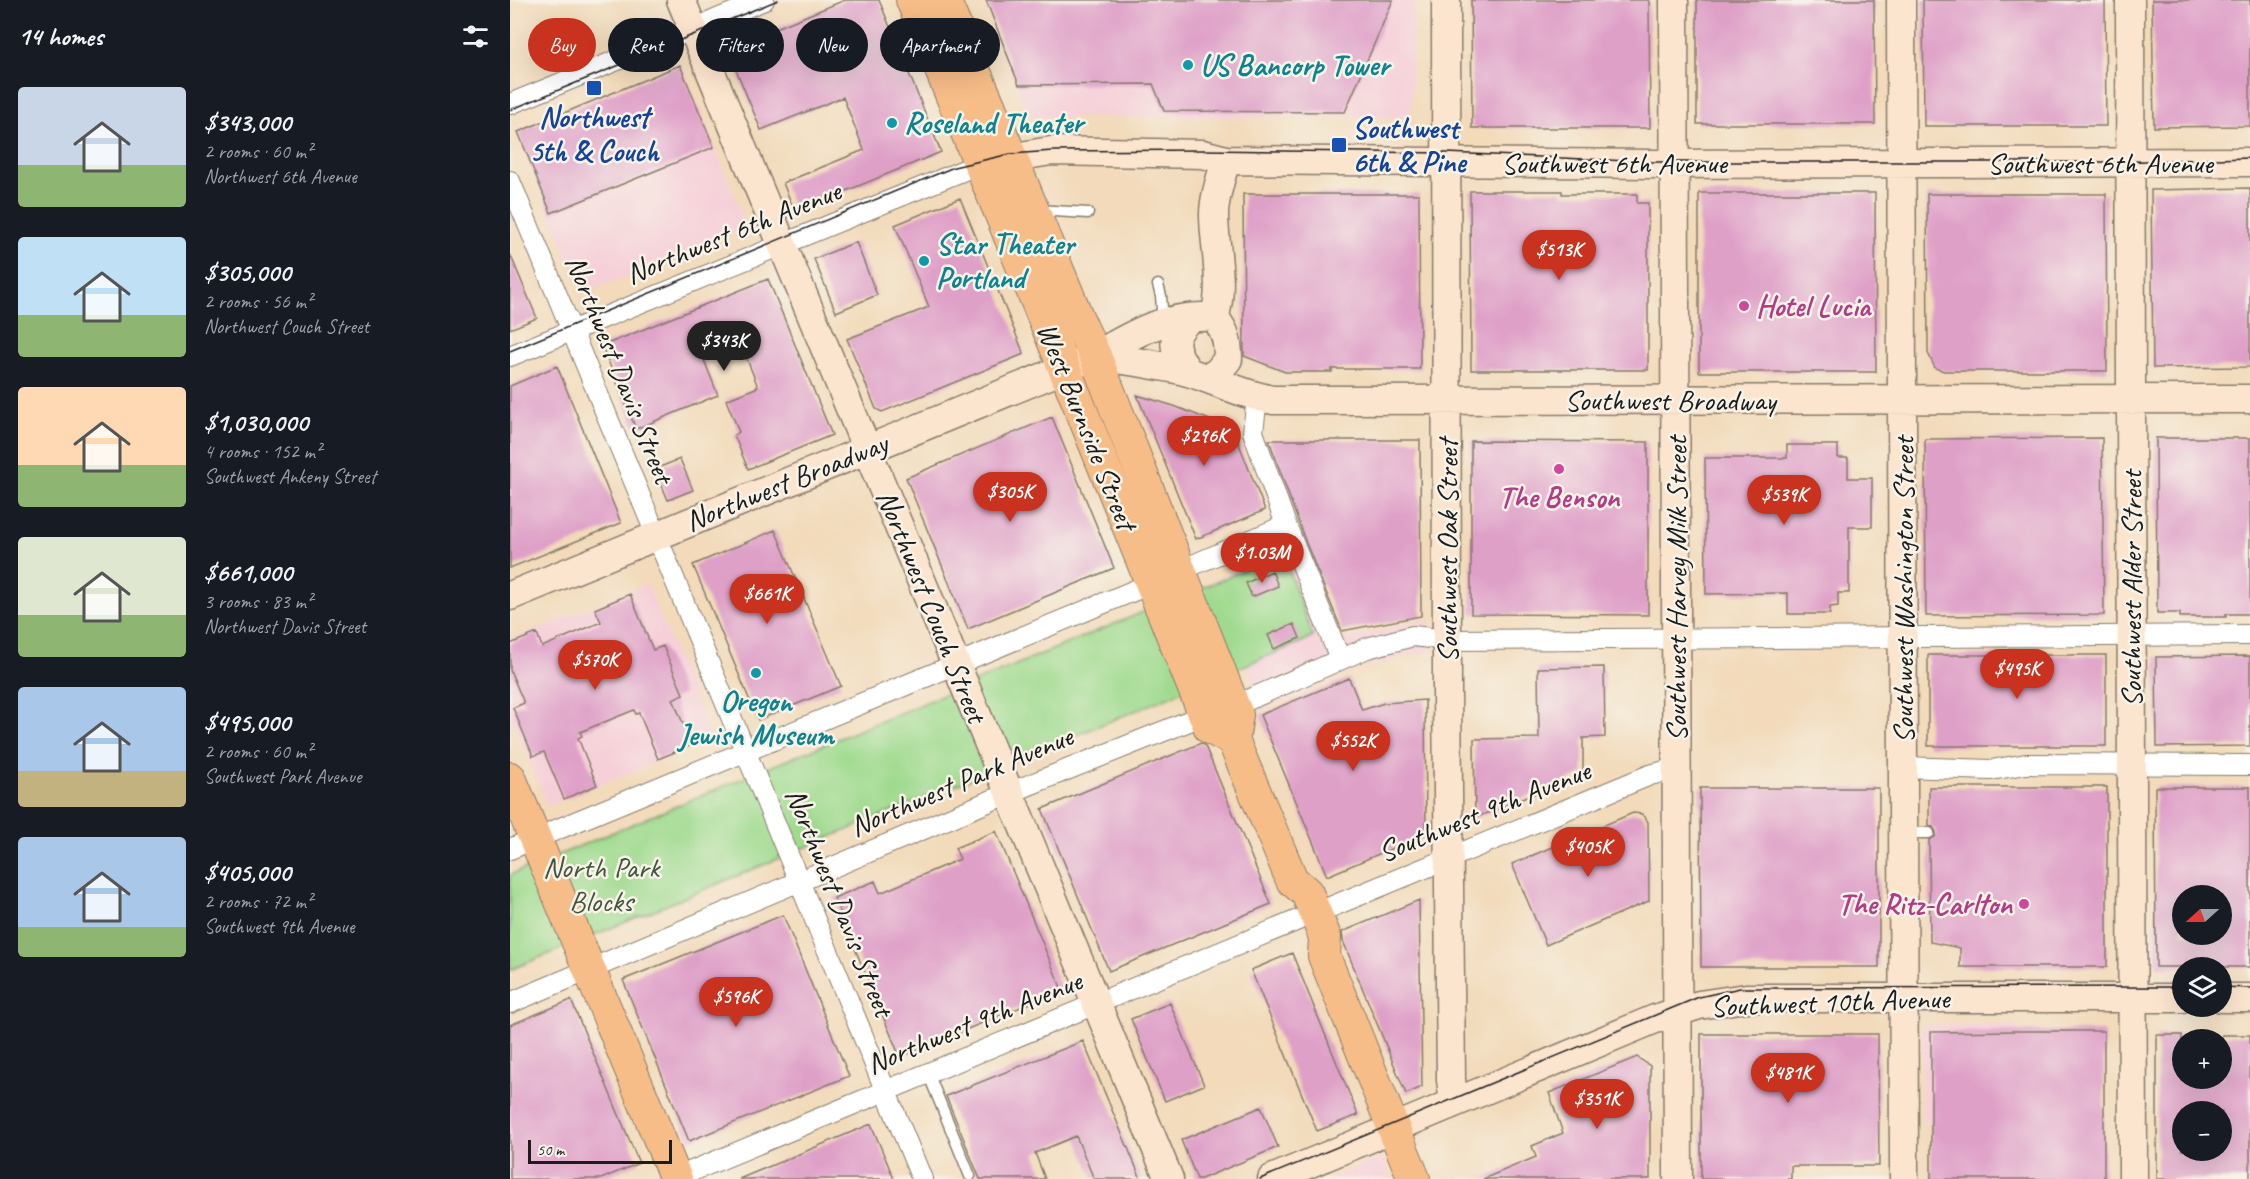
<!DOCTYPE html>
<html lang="en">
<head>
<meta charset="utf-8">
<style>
  :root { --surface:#171b24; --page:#20242c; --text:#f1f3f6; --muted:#9ea1a6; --accent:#c8321e }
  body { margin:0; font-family:Caveat,sans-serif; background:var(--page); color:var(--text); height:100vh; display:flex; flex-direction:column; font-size:22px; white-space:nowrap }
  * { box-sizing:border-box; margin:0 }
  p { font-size:20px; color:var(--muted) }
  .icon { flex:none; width:33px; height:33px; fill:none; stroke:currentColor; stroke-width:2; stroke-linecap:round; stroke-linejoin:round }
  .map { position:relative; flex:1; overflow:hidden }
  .sheet { display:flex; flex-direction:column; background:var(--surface); width:510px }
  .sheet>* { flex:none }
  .banner { position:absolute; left:18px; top:18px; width:570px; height:54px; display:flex; gap:12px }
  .needle { width:39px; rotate:249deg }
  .controls { position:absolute; left:1662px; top:885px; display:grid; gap:12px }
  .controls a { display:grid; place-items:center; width:60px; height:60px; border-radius:50%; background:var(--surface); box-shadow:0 6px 24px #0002; font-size:30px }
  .scale { position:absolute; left:18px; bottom:15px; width:144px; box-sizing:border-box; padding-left:6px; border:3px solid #1c1c1c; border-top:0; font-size:16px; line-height:21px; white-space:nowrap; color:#1c1c1c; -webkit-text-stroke:4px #f7f3e8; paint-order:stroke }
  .price { position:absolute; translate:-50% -51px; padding:0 14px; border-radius:21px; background:var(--accent); color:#fff; font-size:20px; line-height:39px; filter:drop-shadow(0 2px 3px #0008) }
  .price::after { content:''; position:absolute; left:50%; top:36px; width:18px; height:14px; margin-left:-9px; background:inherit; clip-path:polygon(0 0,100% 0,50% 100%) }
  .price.on { background:#222; color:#fff }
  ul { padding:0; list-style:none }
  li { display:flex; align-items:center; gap:18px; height:150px; padding:0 18px }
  li span { display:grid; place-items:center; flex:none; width:168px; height:120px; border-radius:6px; color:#555 }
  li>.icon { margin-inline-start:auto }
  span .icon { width:72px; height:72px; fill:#fffc; stroke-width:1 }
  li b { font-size:26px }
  h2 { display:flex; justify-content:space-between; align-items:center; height:72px; padding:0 18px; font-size:26px }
  .chip { padding:0 21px; border-radius:27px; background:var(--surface); box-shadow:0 6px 24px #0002; font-size:21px; line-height:54px }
  .chip.on { background:var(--accent); color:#fff }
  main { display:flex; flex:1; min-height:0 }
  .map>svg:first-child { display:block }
  .built { fill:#f6cfd8 }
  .green { fill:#9fda8e; stroke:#5e7b55; stroke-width:1.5 }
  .building { fill:#dfa0c8; fill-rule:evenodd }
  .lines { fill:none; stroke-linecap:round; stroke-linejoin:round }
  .lane-casing { stroke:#877b6b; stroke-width:13 }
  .street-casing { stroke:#877b6b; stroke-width:22 }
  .secondary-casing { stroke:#877b6b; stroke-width:31 }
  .primary-casing { stroke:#877b6b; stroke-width:34 }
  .lane { stroke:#fff; stroke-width:10 }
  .street { stroke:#fff; stroke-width:20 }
  .secondary { stroke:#fce5cf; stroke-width:28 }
  .primary { stroke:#f7bd88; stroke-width:32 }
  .tram { stroke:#1c1c1c; stroke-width:1.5 }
  .culture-dot { fill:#0f9aa8; stroke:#f7f3e8; stroke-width:2 }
  .transit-dot { fill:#1a4fb4; stroke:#f7f3e8; stroke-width:2 }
  .hotel-dot { fill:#d1479c; stroke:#f7f3e8; stroke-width:2 }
  .labels { text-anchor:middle; stroke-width:5; stroke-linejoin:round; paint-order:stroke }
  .culture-label { font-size:30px; font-weight:bold; fill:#0d838f; stroke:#f7f3e8; text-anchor:start }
  .transit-label { font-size:30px; font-weight:bold; fill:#164399; stroke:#f7f3e8 }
  .street-label { font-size:30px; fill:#1c1c1c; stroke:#f7f3e8 }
  .hotel-label { font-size:30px; font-weight:bold; fill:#b23c85; stroke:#f7f3e8; text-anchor:start }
  .park-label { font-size:30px; fill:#43553e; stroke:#f7f3e8 }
</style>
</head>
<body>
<main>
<section class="sheet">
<h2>14 homes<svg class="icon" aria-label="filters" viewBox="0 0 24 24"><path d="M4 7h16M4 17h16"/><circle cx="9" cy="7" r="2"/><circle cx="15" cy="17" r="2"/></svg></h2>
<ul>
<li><span style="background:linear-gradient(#c9d6e8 65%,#8fb573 0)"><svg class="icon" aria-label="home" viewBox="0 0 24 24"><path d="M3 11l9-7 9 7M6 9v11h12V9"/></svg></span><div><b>$343,000</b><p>2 rooms · 60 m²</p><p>Northwest 6th Avenue</p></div></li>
<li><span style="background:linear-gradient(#bfe0f5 65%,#8fb573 0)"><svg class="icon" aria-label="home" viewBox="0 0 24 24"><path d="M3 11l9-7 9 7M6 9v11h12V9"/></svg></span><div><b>$305,000</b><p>2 rooms · 56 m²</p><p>Northwest Couch Street</p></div></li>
<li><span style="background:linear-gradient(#ffd9b3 65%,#8fb573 0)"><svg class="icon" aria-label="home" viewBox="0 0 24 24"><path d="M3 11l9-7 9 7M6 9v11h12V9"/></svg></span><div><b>$1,030,000</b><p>4 rooms · 152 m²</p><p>Southwest Ankeny Street</p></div></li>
<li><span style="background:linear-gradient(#dfe7d0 65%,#8fb573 0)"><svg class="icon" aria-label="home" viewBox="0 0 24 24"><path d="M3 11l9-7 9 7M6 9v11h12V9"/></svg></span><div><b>$661,000</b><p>3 rooms · 83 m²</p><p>Northwest Davis Street</p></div></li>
<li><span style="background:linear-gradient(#a9c7e8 70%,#c2b280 0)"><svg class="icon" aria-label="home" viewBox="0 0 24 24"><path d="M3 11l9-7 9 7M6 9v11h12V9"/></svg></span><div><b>$495,000</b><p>2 rooms · 60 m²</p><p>Southwest Park Avenue</p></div></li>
<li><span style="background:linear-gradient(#a9c7e8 75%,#8fb573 0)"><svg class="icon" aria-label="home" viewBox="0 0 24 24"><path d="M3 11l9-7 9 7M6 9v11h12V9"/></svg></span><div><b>$405,000</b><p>2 rooms · 72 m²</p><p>Southwest 9th Avenue</p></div></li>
</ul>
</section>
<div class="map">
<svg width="1740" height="1179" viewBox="0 0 1740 1179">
  <rect width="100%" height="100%" fill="#f7f3e8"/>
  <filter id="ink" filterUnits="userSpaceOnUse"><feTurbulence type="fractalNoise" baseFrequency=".0167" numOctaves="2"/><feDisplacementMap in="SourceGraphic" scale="12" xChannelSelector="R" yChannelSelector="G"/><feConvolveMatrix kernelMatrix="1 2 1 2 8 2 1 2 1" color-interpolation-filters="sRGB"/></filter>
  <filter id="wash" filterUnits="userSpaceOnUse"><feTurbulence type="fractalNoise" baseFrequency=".008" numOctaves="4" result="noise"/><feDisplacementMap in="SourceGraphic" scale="24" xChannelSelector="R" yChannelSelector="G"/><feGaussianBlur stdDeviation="1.35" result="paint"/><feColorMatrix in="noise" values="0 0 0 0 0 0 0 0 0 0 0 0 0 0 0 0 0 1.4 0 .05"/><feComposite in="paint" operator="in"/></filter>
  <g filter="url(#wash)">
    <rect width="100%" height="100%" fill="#f2daba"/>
    <path class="built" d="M474 0H904L901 117H519Z
      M171 64 237 227 73 294 7 131Z
      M789 543 829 638 835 639 919 619 920 651 842 670 748 712 752 704 702 581Z
      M137 584 201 739 38 806 0 714V640Z
      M1507 1024 1508 1121H1412V1025Z
      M873 1157 882 1179H819Z"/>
    <path class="green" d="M773 554 803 637 0 970V875Z"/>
    <g id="blocks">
      <path class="building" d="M335 0H369L431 152 285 212 273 183 354 150 333 97 251 130 217 48Z
        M476 0H883L835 112 654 111 643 84 509 85Z
        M961 0H1139L1140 128H962Z
        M1187 0H1364L1365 124H1187Z
        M1413 0H1595L1596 126H1414Z
        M1642 0H1740V126L1644 127Z
        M170 65 204 147 41 213 8 132Z
        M1740 188V367L1643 368 1641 190Z
        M960 191H1052V194H1127V203H1138V370H961Z
        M1189 193H1365L1366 372H1189Z
        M733 194H909L910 369H822V372H775L734 356Z
        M1417 194H1596L1597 371H1434L1425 368 1418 353Z
        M450 198 514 354 372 412 366 409 337 339 419 307 385 225Z
        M346 242 367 295 326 312 304 259Z
        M0 254 27 318 0 329Z
        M258 279 322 435 238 469 224 435 229 432 216 400 248 387 231 344 194 360 208 395 126 429 92 346Z
        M47 366 111 523 0 568V386Z
        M627 395 664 406 723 429 755 510 686 539Z
        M542 417 604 568 458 629 396 478Z
        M1592 438 1594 615 1416 616 1415 439Z
        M1646 438H1740V614H1716V617H1670V613H1647Z
        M759 440H910L911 616 832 631 796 543Z
        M961 441 1138 442V615L961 614Z
        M1277 445H1328V458H1338V478H1362V527H1339V593H1328V606L1320 607V614H1278V593L1196 594 1195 458H1277Z
        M170 459 183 490 158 500 145 469Z
        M265 530 331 686 248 720 183 565Z
        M762 571 768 586 742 597 736 583Z
        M120 594 143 650 153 646 173 694 163 699 182 745 148 759 129 713 126 714 124 710 70 732 72 736 68 738 87 785 54 799 34 752 23 756 3 708 14 703 0 670V644L27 633 32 647 91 622 85 609Z
        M784 624 790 638 764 649 758 635Z
        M1418 655H1596V746H1418Z
        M1740 656V746L1647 747 1646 657Z
        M1094 667 1095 737 1073 738V774L965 818 964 739 1029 738 1028 668Z
        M839 678 852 710 874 703 915 700 916 834 817 876 750 715Z
        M691 743 695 746 761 904 599 971 532 809Z
        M1419 787H1597V967H1450V948L1420 942 1419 840 1425 837 1426 832 1423 827 1419 826Z
        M1645 787H1740V967H1646ZM1672 896H1712V934H1672Z
        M1190 788H1369V967H1191Z
        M1123 813 1132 814 1138 822 1139 901 1036 945 1002 864Z
        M486 831 552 990 390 1057 324 898 365 881 370 893 450 859 445 848Z
        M909 900 912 1087 896 1094 833 941 832 932Z
        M273 915 339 1076 179 1141 113 980Z
        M782 953 848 1115 807 1131 741 970Z
        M61 1000 129 1163 91 1179H0V1025Z
        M660 1003 694 1085 655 1101 621 1019Z
        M1507 1031H1594V1179H1421V1032Z
        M1191 1034H1368L1369 1166H1281V1179H1191Z
        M1647 1035H1672V1078H1712V1035H1740V1179H1647ZM1672 1112H1712V1150H1672Z
        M573 1041 631 1179H584L566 1136 525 1153 535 1179H470L436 1096Z
        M1127 1057 1140 1066V1179H973L1026 1157 1022 1146 1053 1133 1039 1093Z
        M751 1107 768 1147 691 1179H687L671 1140Z
        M361 1124 384 1179H229Z"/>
    </g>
  </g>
  <g filter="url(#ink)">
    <use href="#blocks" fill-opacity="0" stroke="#877b6b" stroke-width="1.5"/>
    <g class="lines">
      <g class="lane-casing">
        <path id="lane" d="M526 210 578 213
          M648 285 651 296 653 322
          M1394 833H1419
          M418 1073 460 1176"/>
      </g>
      <g class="street-casing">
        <path id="street" d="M0 104 254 0
          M0 181 412 1179
          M0 356 469 164
          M747 398 743 432 776 525 830 659
          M669 571 776 525
          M724 706 857 648 903 636 937 640 1740 635
          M1393 767 1481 770 1516 764 1740 765
          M0 849 640 584
          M806 913 1140 775 1167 768
          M0 1003 499 793 694 715
          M163 1179 788 920"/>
      </g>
      <g class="secondary-casing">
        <path id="secondary" d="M171 0 659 1179
          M936 0 937 693 941 1080 944 1103
          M1164 0 1168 1179
          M1391 0 1394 1179
          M1620 0 1623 1179
          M480 161 541 151 693 154 716 160 1142 164 1740 162
          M704 317C715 290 704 244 704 215 704 197 711 178 716 160
          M585 356C617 361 648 364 678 372 707 381 733 395 763 400L1740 399
          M678 372C664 350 658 339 679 319
          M696 378 707 373 718 359C718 342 716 331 704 317
          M0 596 585 356C626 332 655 315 704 317
          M1712 998H1740
          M762 1179 1145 1019 1189 1005 1236 998H1672"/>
      </g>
      <g class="primary-casing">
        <path id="primary" d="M402 0 542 338 700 728 723 740
          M434 0 494 140 568 319 585 356 727 715 723 740 782 880 797 893 815 937 814 956 904 1179
          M0 778 166 1179"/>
      </g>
      <use href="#lane" class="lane"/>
      <use href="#street" class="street"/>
      <use href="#secondary" class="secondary"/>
      <use href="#primary" class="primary"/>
      <path class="tram" d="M0 110 268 0
        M0 351 444 167 500 154 543 151 694 150 937 153 1142 162H1601L1740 158
        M1712 987 1740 988
        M750 1179 1189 997 1230 988 1672 987"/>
    </g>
  </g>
  <g class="culture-dot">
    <circle cx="678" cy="65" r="6"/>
    <circle cx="382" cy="123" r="6"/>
    <circle cx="414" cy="261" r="6"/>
    <circle cx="246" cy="673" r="6"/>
  </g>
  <g class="transit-dot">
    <rect x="76" y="80" width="16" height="16" rx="3"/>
    <rect x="821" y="137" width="16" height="16" rx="3"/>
  </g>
  <g class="hotel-dot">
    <circle cx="1234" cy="306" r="6"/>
    <circle cx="1049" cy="469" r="6"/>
    <circle cx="1514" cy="904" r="6"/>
  </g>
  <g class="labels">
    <g class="culture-label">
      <text x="690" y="75">US Bancorp Tower</text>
      <text x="394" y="133">Roseland Theater</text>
      <text x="426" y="254">Star Theater<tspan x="426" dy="34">Portland</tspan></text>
      <text x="246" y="711" text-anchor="middle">Oregon<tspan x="246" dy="34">Jewish Museum</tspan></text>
    </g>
    <g class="transit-label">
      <text x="84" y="127">Northwest<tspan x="84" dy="34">5th &amp; Couch</tspan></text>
      <text x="842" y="138" text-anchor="start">Southwest<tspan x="842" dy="34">6th &amp; Pine</tspan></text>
    </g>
    <g class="street-label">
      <text x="1104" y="173">Southwest 6th Avenue</text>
      <text x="1590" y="173">Southwest 6th Avenue</text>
      <text transform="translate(223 232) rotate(-22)" y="10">Northwest 6th Avenue</text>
      <text transform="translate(110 369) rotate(68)" y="10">Northwest Davis Street</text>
      <text x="1160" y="410">Southwest Broadway</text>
      <text transform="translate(577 426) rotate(68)" y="10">West Burnside Street</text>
      <text transform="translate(276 482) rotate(-22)" y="10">Northwest Broadway</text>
      <text transform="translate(937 551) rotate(-90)" y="10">Southwest Oak Street</text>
      <text transform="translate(1166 589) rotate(-90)" y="10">Southwest Harvey Milk Street</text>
      <text transform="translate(1621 589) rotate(-90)" y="10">Southwest Alder Street</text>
      <text transform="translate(1393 590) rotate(-90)" y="10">Southwest Washington Street</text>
      <text transform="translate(422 606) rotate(68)" y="10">Northwest Couch Street</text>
      <text transform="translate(451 781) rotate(-23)" y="10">Northwest Park Avenue</text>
      <text transform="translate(974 811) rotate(-22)" y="10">Southwest 9th Avenue</text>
      <text transform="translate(330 902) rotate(68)" y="10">Northwest Davis Street</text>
      <text transform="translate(1320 1002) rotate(-2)" y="10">Southwest 10th Avenue</text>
      <text transform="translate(464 1022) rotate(-22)" y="10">Northwest 9th Avenue</text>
    </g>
    <g class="hotel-label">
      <text x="1246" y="316">Hotel Lucia</text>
      <text x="1049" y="507" text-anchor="middle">The Benson</text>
      <text x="1502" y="914" text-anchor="end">The Ritz-Carlton</text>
    </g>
    <g class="park-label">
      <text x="91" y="877">North Park<tspan x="91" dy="34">Blocks</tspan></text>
    </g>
  </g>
</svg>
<div class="controls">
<a><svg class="needle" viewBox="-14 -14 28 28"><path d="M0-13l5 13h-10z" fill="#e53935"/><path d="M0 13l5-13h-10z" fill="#9ea1a6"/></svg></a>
<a><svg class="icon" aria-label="layers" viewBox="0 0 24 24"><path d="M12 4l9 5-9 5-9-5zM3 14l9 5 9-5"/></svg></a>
<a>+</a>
<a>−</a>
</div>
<div class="scale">50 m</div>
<b class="price" style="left:1049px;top:281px">$513K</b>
<b class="price on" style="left:214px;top:372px">$343K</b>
<b class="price" style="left:694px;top:467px">$296K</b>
<b class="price" style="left:500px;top:523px">$305K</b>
<b class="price" style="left:1274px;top:526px">$539K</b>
<b class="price" style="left:752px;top:584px">$1.03M</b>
<b class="price" style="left:257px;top:625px">$661K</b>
<b class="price" style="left:85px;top:691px">$570K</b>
<b class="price" style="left:1507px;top:700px">$495K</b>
<b class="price" style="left:843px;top:772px">$552K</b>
<b class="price" style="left:1078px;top:878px">$405K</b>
<b class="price" style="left:226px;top:1028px">$596K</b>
<b class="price" style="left:1278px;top:1104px">$481K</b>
<b class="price" style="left:1087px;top:1130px">$351K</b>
<div class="banner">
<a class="chip on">Buy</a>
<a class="chip">Rent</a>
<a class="chip">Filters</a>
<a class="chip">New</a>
<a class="chip">Apartment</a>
</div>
</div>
</main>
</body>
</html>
